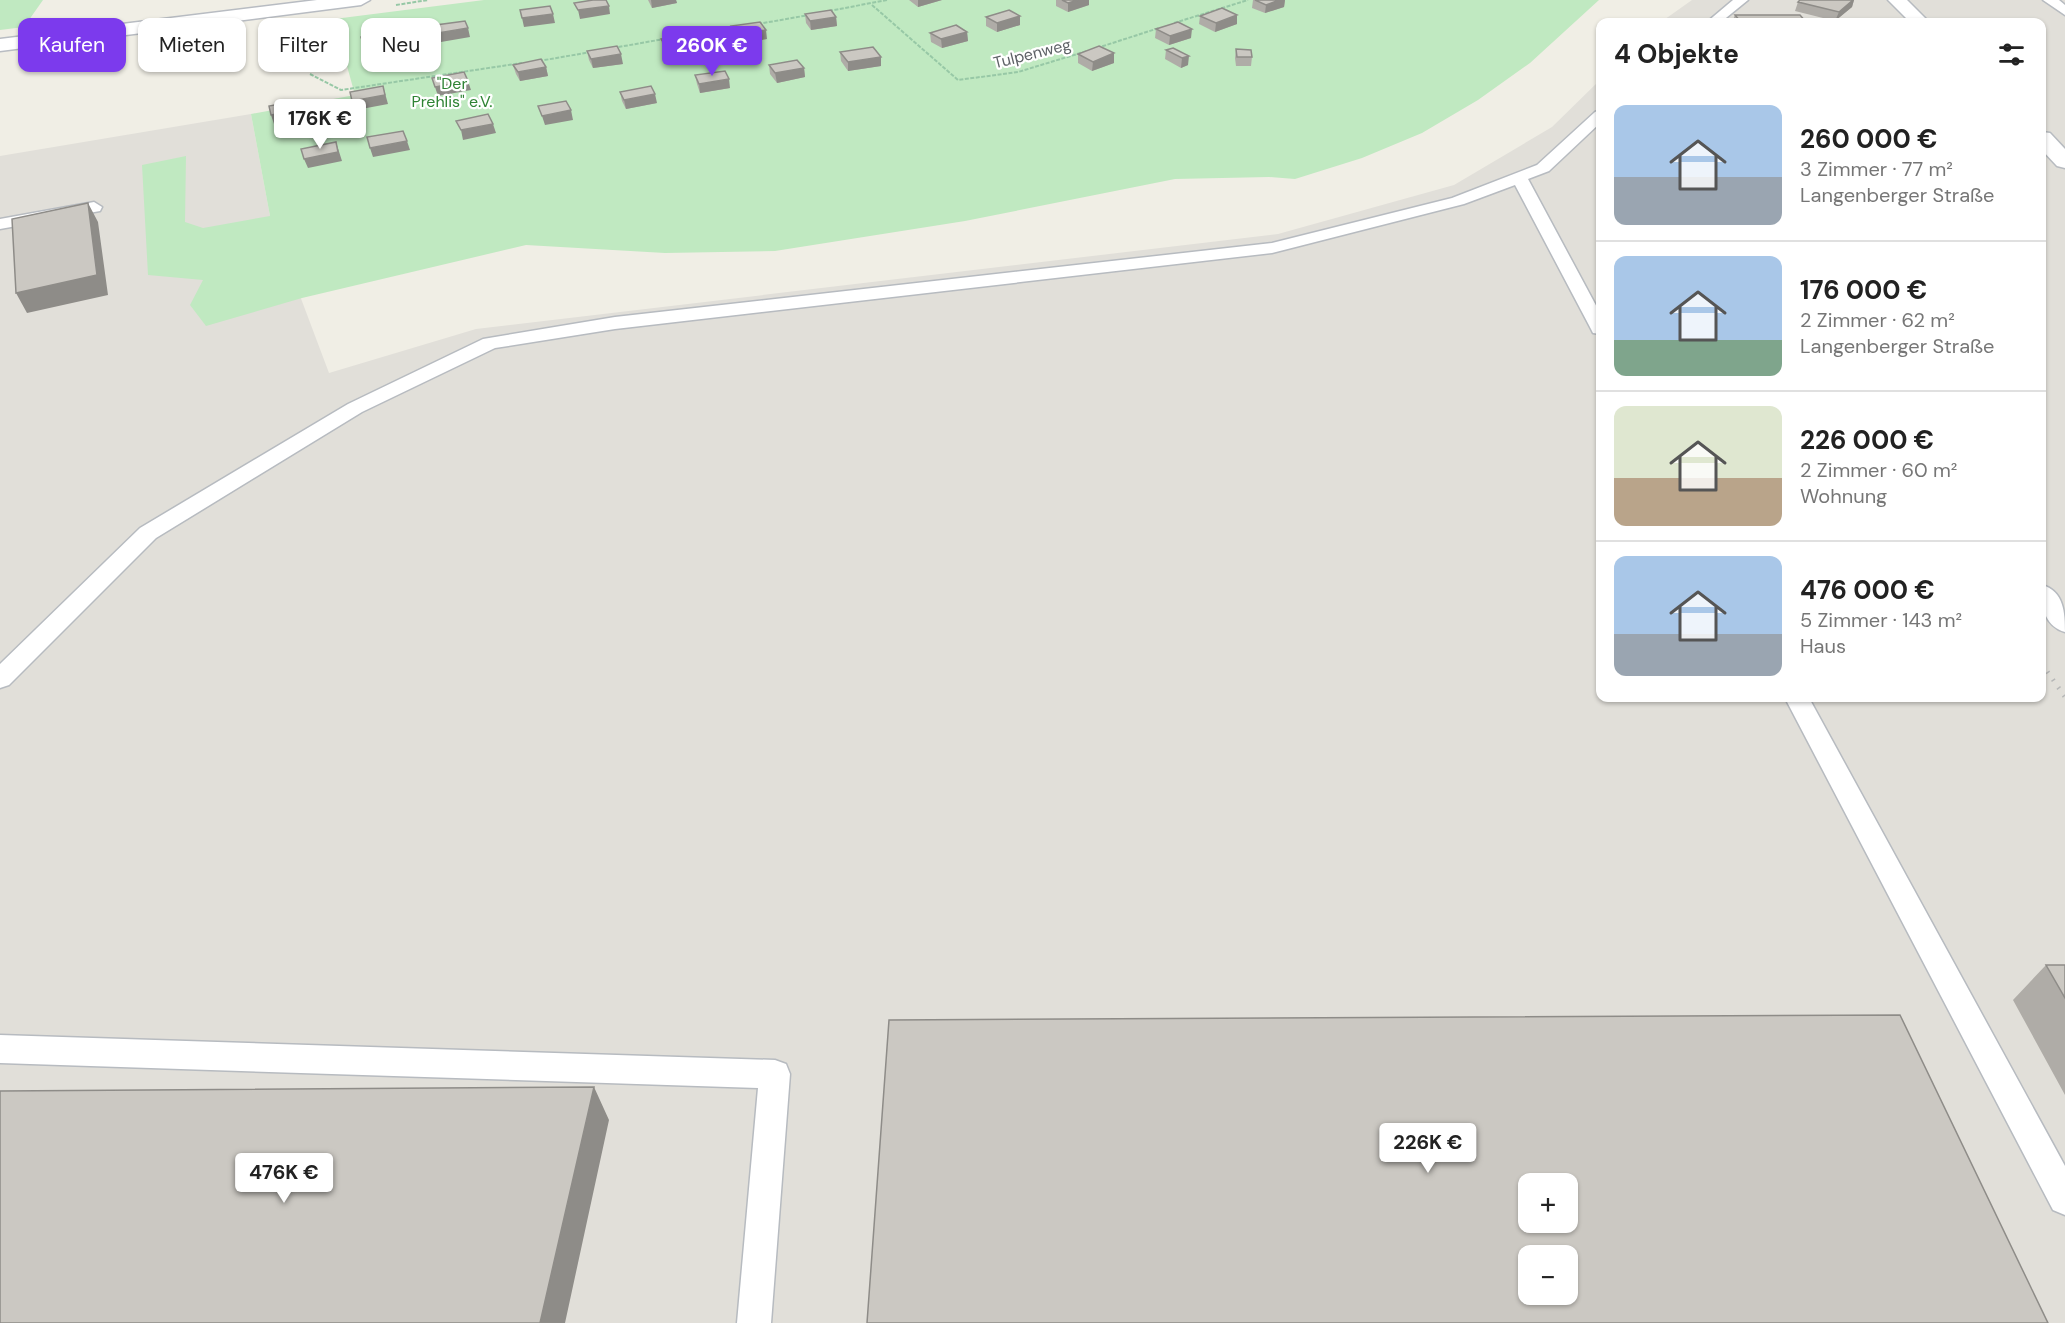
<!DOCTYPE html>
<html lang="de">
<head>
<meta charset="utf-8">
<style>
  :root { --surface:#fff; --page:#f6f6f6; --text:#222; --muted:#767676; --line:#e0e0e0; --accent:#7c3aed }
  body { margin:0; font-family:"DM Sans",sans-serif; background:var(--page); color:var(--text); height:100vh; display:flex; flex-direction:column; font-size:22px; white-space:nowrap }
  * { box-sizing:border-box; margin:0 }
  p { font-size:20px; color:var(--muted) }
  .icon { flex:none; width:33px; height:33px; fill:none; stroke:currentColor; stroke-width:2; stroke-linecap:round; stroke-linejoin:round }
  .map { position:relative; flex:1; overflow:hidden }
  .panel { position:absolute; left:1596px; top:18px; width:450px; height:684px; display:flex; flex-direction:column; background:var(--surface); border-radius:12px; box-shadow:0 2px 4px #0004 }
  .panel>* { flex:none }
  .banner { position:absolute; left:18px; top:18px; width:570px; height:54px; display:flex; gap:12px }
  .controls { position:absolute; left:1518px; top:1173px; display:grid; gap:12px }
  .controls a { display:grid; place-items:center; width:60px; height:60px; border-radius:12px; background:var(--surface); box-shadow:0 2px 4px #0004; font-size:30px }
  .price { position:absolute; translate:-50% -51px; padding:0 14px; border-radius:6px; background:#fff; color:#222; font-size:20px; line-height:39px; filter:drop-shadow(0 2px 3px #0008) }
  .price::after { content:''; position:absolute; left:50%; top:36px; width:18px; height:14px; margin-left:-9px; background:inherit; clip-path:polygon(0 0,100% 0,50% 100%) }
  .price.active { background:var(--accent); color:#fff }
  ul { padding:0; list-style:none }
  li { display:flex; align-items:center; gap:18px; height:150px; padding:0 18px }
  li+li { border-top:2px solid var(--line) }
  li span { display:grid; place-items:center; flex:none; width:168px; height:120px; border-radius:12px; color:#555 }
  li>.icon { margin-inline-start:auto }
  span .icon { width:72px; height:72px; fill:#fffc; stroke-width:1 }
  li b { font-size:26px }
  h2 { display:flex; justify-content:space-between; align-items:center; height:72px; padding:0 18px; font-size:26px }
  .pill { padding:0 21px; border-radius:12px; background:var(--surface); box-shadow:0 2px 4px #0004; font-size:21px; line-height:54px }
  .pill.active { background:var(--accent); color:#fff }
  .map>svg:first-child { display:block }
  .industrial { fill:#e1dfd9; fill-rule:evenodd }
  .green { fill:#c0e9c1 }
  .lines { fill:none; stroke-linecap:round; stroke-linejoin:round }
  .lane-casing { stroke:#b7bbc0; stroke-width:3 }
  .street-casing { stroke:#b7bbc0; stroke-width:3 }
  .secondary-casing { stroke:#b8bcc2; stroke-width:3 }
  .path { stroke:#97c8a6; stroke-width:2; stroke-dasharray:4 1.5; stroke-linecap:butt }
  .lane { fill:#fff; fill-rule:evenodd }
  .street { fill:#fff; fill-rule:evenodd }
  .secondary { fill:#fff; fill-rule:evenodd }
  .rail { stroke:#b6b7b7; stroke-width:4.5; stroke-dasharray:1.5 8; stroke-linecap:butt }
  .wall { fill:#afaca7 }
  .shaded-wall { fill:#8e8c88 }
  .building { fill:#cbc8c2; stroke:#8e8c88; stroke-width:1.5; fill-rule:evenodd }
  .labels { text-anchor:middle; stroke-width:4.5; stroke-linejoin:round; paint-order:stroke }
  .far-street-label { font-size:16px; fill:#5d6166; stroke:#fff }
  .far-park-label { font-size:16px; fill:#2f8334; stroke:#fff }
</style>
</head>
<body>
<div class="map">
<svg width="2065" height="1323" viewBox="0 0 2065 1323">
  <rect width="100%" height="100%" fill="#f0eee5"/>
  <path class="industrial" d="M1692 0H2065V1323H0V156L251 114 270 216 329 373 476 329 1278 234 1454 185 1552 127 1600 80V698H2042V22H1661ZM1528 1184H1568V1222H1528ZM1528 1256H1568V1294H1528Z"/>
  <path class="green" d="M0 0H43L24 27 0 30Z
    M484 0H1599L1530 63 1478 100 1422 133 1362 158 1295 179 1269 177 1175 179 965 221 775 251 665 253 526 245 302 298 206 326 190 305 203 280 148 275 142 165 186 156 185 222 203 228 270 216 251 114 355 95 334 19Z"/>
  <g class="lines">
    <g class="lane-casing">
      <path id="lane" d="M1733 0H1748L1721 22H1707Z
        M2043 0H2059L2065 5V15Z
        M1600 110V123L1549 171 1528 179 1600 313V334L1593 333 1591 329 1515 185 1464 204 1272 253 615 329 495 348 362 412 156 538 9 685 0 688V664L140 528 348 404 483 339 615 317 1272 243 1452 198 1537 165 1595 112Z
        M94 202 102 207 100 211 0 229V219Z
        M2042 585C2064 591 2065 613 2065 632 2044 626 2040 604 2042 585Z
        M1785 698H1809L2065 1166V1215L2053 1210Z
        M0 1035 775 1060 786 1064 790 1074 771 1323H737L758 1088 0 1063Z"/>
    </g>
    <g class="street-casing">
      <path id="street" d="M1888 0H1907L1929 22H1910Z
        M2042 132 2050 133 2065 149V168L2057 166 2042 150Z"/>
    </g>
    <g class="secondary-casing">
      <path id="secondary" d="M317 0H370L361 5 0 51V39Z"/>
    </g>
    <path class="path" d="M396 5 428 0
      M872 5 958 80 1018 72 1087 51
      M829 11 887 0
      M1174 23 1248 0
      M758 24 809 15
      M687 36 735 27
      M613 48 664 39
      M1097 48 1159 28
      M539 61 591 52
      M310 74 341 90 522 63"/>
    <use href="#lane" class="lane"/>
    <use href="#street" class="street"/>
    <use href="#secondary" class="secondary"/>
    <path class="rail" d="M2042 664 2065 697"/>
  </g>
  <path class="wall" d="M648 0H676L677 3 652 8Z
    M909 0H942L918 7Z
    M1056 0H1089V5L1068 12 1056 6Z
    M1253 0H1285L1284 7 1265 13 1252 8Z
    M1800 0H1854L1852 7 1835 21 1795 11 1798 2Z
    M805 14 836 17 837 26 811 30 806 23Z
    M1735 15 1806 22H1732Z
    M1200 16 1237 24 1215 32 1199 24Z
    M986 17 1020 25 997 32 986 26Z
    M731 26 767 39 738 44 733 35Z
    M1156 29 1191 38 1169 45 1155 38Z
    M967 32 968 41 942 48 931 42 930 33Z
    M661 39 697 51 669 56 663 48Z
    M1173 48 1188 65 1181 68 1165 59 1166 50Z
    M1236 49 1252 57 1251 66H1236L1235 58Z
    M587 51 623 64 593 68 589 60Z
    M840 52 881 57V66L848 71 841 61Z
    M1078 54 1114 63 1092 71 1078 63Z
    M513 65 546 67 548 76 520 81 516 74Z
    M769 65 804 68 805 77 777 83 770 74Z
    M695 75 730 88 700 93 697 84Z
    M620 92 657 103 626 109 622 101Z
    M2046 965H2065V1095L2013 1000Z"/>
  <path class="shaded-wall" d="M651 0H676L677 3 652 8Z
    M918 0H942L918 7Z
    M1078 0H1089V5L1068 12V3Z
    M1279 0H1285L1284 7 1265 13 1266 5Z
    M1853 0H1854L1852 7 1835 21 1839 12Z
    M609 6 610 14 580 19 578 10Z
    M553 14 555 23 524 27 522 18Z
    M1237 15V24L1215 32 1216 23Z
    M1020 16V25L997 32V23Z
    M836 17 837 26 811 30 810 21Z
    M468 28 470 37 441 42 438 33Z
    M1192 29 1191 38 1169 45 1170 36Z
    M766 30 767 39 738 44 737 35Z
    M967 32 968 41 942 48 941 39Z
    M393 38 396 47 366 53 363 43Z
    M695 42 697 51 669 56 667 47Z
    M1114 53V63L1092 71 1093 62Z
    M621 54 623 64 593 68 591 59Z
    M1189 56 1188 65 1181 68 1182 58Z
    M881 57V66L848 71V62Z
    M546 67 548 76 520 81 518 72Z
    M804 68 805 77 777 83 775 73Z
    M729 79 730 88 700 93 699 84Z
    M468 81 471 90 438 96 435 87Z
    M383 86 388 104 356 110 352 101Z
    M655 94 657 103 626 109 624 100Z
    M301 100 307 118 274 124 271 115Z
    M571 110 573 120 545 125 542 116Z
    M493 124 496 133 463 140 461 130Z
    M407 141 410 150 373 157 370 148Z
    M336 142 342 161 308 168 304 159Z
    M88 203 98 222 108 295 27 313 16 293Z
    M594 1087 609 1120 565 1323H540Z"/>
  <path class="building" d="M593 0H606L609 6 578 10 574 3Z
    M1062 0H1078L1068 3Z
    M1255 0H1279L1266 5Z
    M1800 0H1853L1839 12 1798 2Z
    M550 6 553 14 522 18 520 10Z
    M1222 8 1237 15 1216 23 1200 16Z
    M831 10 836 17 810 21 805 14Z
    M1009 10 1020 16 997 23 986 17Z
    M1735 15H1800L1806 22H1741Z
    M465 21 468 28 438 33 436 25Z
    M760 22 766 30 737 35 731 26Z
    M1178 22 1192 29 1170 36 1156 29Z
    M956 25 967 32 941 39 930 33Z
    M391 32 393 38 363 43 361 37Z
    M689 34 695 42 667 47 661 39Z
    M617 46 621 54 591 59 587 51Z
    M1099 46 1114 53 1093 62 1078 54Z
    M873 47 881 57 848 62 840 52Z
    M1173 48 1189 56 1182 58 1166 50Z
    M1236 49 1251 50 1252 57H1237Z
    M541 59 546 67 518 72 513 65Z
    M797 60 804 68 775 73 769 65Z
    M725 71 729 79 699 84 695 75Z
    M464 72 468 81 435 87 432 78Z
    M383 86 385 95 352 101 350 92Z
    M651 86 655 94 624 100 620 92Z
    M301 100 303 109 271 115 269 106Z
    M566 101 571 110 542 116 538 106Z
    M488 114 493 124 461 130 456 121Z
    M403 131 407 141 370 148 367 137Z
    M336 142 338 152 304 159 301 149Z
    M88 203 97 275 16 293 12 219Z
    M2046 965H2065V998Z
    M1900 1015 2048 1323H867L889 1020ZM1528 1184H1568V1222H1528ZM1528 1256H1568V1294H1528Z
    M594 1087 540 1323H0V1091Z"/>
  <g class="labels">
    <g class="far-street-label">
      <text transform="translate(1032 53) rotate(-14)" y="6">Tulpenweg</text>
    </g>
    <g class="far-park-label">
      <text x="452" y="89">"Der<tspan x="452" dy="18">Prehlis" e.V.</tspan></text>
    </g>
  </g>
</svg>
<div class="controls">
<a>+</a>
<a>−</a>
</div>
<b class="price active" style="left:712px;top:77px">260K €</b>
<b class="price" style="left:320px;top:150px">176K €</b>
<b class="price" style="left:1428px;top:1174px">226K €</b>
<b class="price" style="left:284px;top:1204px">476K €</b>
<div class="banner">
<a class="pill active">Kaufen</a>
<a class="pill">Mieten</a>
<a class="pill">Filter</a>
<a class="pill">Neu</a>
</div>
<section class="panel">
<h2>4 Objekte<svg class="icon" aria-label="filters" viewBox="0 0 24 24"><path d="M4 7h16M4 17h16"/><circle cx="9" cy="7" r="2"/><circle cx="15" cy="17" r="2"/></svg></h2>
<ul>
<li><span style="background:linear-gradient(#a9c7e8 60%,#9aa5b1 0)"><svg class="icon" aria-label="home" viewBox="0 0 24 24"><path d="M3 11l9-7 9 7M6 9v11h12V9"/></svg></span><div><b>260 000 €</b><p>3 Zimmer · 77 m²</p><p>Langenberger Straße</p></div></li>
<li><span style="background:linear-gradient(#a9c7e8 70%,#7fa58c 0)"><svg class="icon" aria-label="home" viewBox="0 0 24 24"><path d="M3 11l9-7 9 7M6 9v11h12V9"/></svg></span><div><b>176 000 €</b><p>2 Zimmer · 62 m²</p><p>Langenberger Straße</p></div></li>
<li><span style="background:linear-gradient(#dfe7d0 60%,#b9a48a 0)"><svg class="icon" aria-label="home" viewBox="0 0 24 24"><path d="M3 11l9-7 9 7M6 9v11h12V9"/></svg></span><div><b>226 000 €</b><p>2 Zimmer · 60 m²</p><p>Wohnung</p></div></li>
<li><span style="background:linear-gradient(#a9c7e8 65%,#9aa5b1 0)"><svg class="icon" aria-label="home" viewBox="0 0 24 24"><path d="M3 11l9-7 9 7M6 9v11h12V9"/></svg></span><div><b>476 000 €</b><p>5 Zimmer · 143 m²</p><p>Haus</p></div></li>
</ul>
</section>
</div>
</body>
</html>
